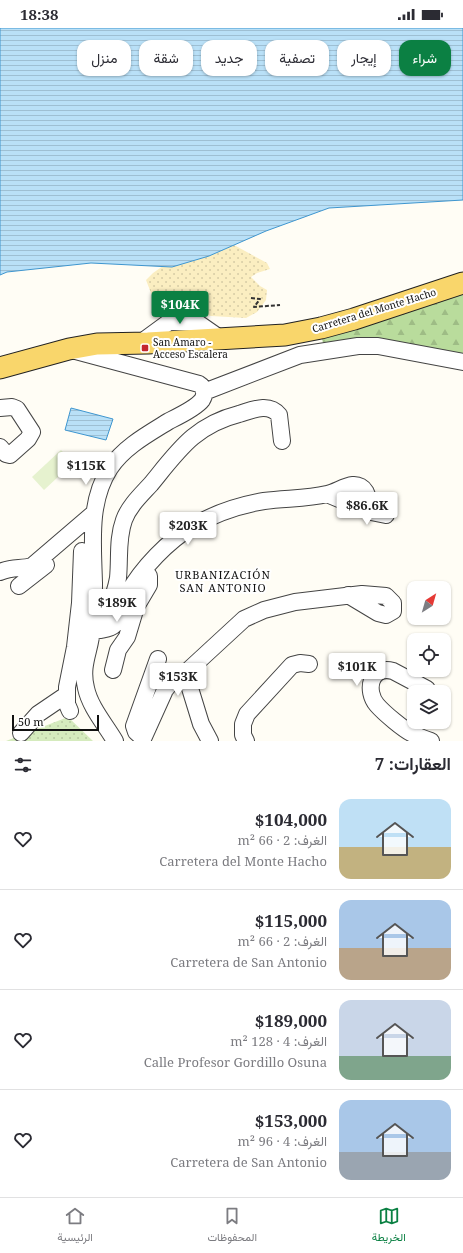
<!DOCTYPE html>
<html lang="ar">
<head>
<meta charset="utf-8">
<style>
  :root { --surface:#fff; --page:#f7f7f7; --text:#2b2b33; --muted:#7c7c81; --line:#e1e1e2; --accent:#0b8043 }
  body { margin:0; font-family:"Noto Serif",Vazirmatn,serif; background:var(--page); color:var(--text); direction:rtl; height:100vh; display:flex; flex-direction:column; font-size:15px; white-space:nowrap }
  * { box-sizing:border-box; margin:0 }
  p { font-size:13px; color:var(--muted) }
  .icon { flex:none; width:22px; height:22px; fill:none; stroke:currentColor; stroke-width:2; stroke-linecap:round; stroke-linejoin:round }
  .map { position:relative; height:713px; overflow:hidden; direction:ltr }
  .sheet { display:flex; flex-direction:column; background:var(--surface); flex:1 }
  .sheet>* { flex:none }
  .guide { position:absolute; left:12px; top:12px; width:439px; height:36px; direction:rtl; display:flex; gap:8px }
  .needle { width:26px; rotate:37deg }
  .controls { position:absolute; left:407px; top:553px; display:grid; gap:8px }
  .controls a { display:grid; place-items:center; width:44px; height:44px; border-radius:8px; background:var(--surface); box-shadow:0 1px 3px #0004; font-size:20px }
  .scale { position:absolute; left:12px; bottom:10px; width:87px; box-sizing:border-box; padding-left:4px; border:2px solid #111; border-top:0; font-size:11px; line-height:14px; white-space:nowrap; color:#111; -webkit-text-stroke:3px #fff; paint-order:stroke }
  .price { position:absolute; translate:-50% -34px; padding:0 9px; border-radius:4px; background:#fff; color:#222; font-size:13px; line-height:26px; filter:drop-shadow(0 1px 2px #0008) }
  .price::after { content:''; position:absolute; left:50%; top:24px; width:12px; height:9px; margin-left:-6px; background:inherit; clip-path:polygon(0 0,100% 0,50% 100%) }
  .price.on { background:var(--accent); color:#fff }
  ul { padding:0; list-style:none }
  li { display:flex; align-items:center; gap:12px; height:100px; padding:0 12px }
  li+li { border-top:1px solid var(--line) }
  li span { display:grid; place-items:center; flex:none; width:112px; height:80px; border-radius:12px; color:#555 }
  li>.icon { margin-inline-start:auto }
  span .icon { width:48px; height:48px; fill:#fffc; stroke-width:1 }
  li b { font-size:17px }
  h2 { display:flex; justify-content:space-between; align-items:center; height:48px; padding:0 12px; font-size:17px }
  .chip { padding:0 14px; border-radius:12px; background:var(--surface); box-shadow:0 1px 3px #0004; font-size:14px; line-height:36px }
  .chip.on { background:var(--accent); color:#fff }
  .status { display:flex; justify-content:space-between; align-items:center; height:28px; padding:0 20px; background:var(--surface); direction:ltr }
  .status svg { height:11px; fill:currentColor }
  .menu { display:flex; justify-content:space-around; align-items:center; height:56px; border-top:1px solid var(--line); background:var(--surface); font-size:11px; color:var(--muted) }
  .menu a { display:grid; justify-items:center; gap:2px }
  .menu .on { color:var(--accent) }
  .map>svg:first-child { display:block }
  .forest { fill:url(#forest-firs) }
  .sand { fill:url(#sand-dots) }
  .park { fill:url(#park-dots) }
  .pitch { fill:#e6f2cf }
  .water { fill:url(#water-rules); stroke:#3f96cf }
  .lines { fill:none; stroke-linecap:round; stroke-linejoin:round }
  .minor-casing { stroke:#444; stroke-width:18 }
  .major-casing { stroke:#222; stroke-width:23 }
  .path { stroke:#333; stroke-width:2; stroke-dasharray:4 2; stroke-linecap:butt }
  .minor { stroke:#fff; stroke-width:16 }
  .major { stroke:#f9d66b; stroke-width:21 }
  .poi-dot { fill:#c4262e; stroke:#fff; stroke-width:1.5 }
  .labels { text-anchor:middle; stroke-width:4; stroke-linejoin:round; paint-order:stroke }
  .street-label { font-size:10px; fill:#111; stroke:#fff }
  .poi-label { font-size:10px; fill:#111; stroke:#fff; text-anchor:start }
  .neighbourhood-label { font-size:11px; letter-spacing:1px; fill:#111; stroke:#fff }
</style>
</head>
<body>
<div class="status"><b>18:38</b><svg viewBox="0 0 49 12"><path d="M0 12V9h3v3zM5 12V6h3v6zM10 12V3h3v9zM15 12V0h3v12zM26 1h20v11H26zM47 4h2v5h-2z"/></svg></div>
<div class="map">
<svg width="463" height="713" viewBox="0 0 463 713">
  <defs>
    <pattern id="forest-firs" width="22" height="20" patternUnits="userSpaceOnUse"><rect width="22" height="20" fill="#b9dc9c"/><path d="M5 1l3.5 6h-7zM16 11l3.5 6h-7z" fill="#9ebc85"/></pattern>
    <pattern id="sand-dots" width="8" height="8" patternUnits="userSpaceOnUse"><rect width="8" height="8" fill="#fbeec1"/><path d="M2 2h.1M6 6h.1" fill="none" stroke="#d6cba5" stroke-width="1.8" stroke-linecap="round"/></pattern>
    <pattern id="park-dots" width="8" height="8" patternUnits="userSpaceOnUse"><rect width="8" height="8" fill="#d5ebbd"/><path d="M2 2h.1M6 6h.1" fill="none" stroke="#b6c8a1" stroke-width="1.8" stroke-linecap="round"/></pattern>
    <pattern id="water-rules" width="6" height="5" patternUnits="userSpaceOnUse"><rect width="6" height="5" fill="#b9e0f7"/><path d="M0 2.5h6" fill="none" stroke="#9ebfd3"/></pattern>
  </defs>
  <rect width="100%" height="100%" fill="#fffdf5"/>
  <path class="forest" d="M463 261V326H447L390 312 378 311 326 316 323 315 321 307Z"/>
  <path class="sand" d="M234 217 267 235 270 241 257 245 251 249 260 258 267 262 266 272 257 284 246 290 211 288 163 276 151 265 146 252 153 245 163 238 172 239 209 228Z"/>
  <path class="park" d="M68 689 93 713H6Z"/>
  <path class="pitch" d="M61 422 73 435 44 462 32 449Z"/>
  <path class="water" d="M0 0H463V172L329 180 266 203 209 228 172 239 91 235 7 244 0 247Z
    M71 380 113 391 106 412 65 402Z"/>
  <g class="lines">
    <g class="minor-casing">
      <path id="minor" d="M139 316 169 294 198 295 221 311
        M72 322 199 356C204 359 206 366 202 372 196 380 179 388 169 393 148 406 124 419 110 440 88 474 93 516 94 555 94 570 94 585 92 600 91 622 80 636 86 660 90 679 105 696 115 713
        M204 364 300 327 358 318H378L463 334
        M0 380 12 379 17 381 32 404 28 411 10 427 6 426 0 419
        M364 477 371 484 386 487
        M0 544C11 539 22 541 32 538L94 485
        M19 558 46 537
        M101 602C107 585 115 568 118 550 120 531 117 511 124 492 129 478 141 467 151 456 178 423 195 397 239 386 252 382 269 374 279 387L282 413
        M92 603C99 602 107 602 113 598 122 590 123 575 128 565 142 540 168 513 193 498 214 486 240 477 264 473 285 470 307 471 327 466 336 464 344 458 353 457 364 456 372 469 364 477L358 479 327 466
        M113 642 118 622 127 609 136 579 149 557V548L145 543
        M180 650 244 591 264 582 295 574 362 566 386 568 393 575V583L386 587 378 585 348 567
        M427 661 393 643C370 637 365 663 377 677 384 685 404 702 413 706 419 709 425 711 431 713
        M70 683 67 676V659L75 619 80 575 82 523
        M21 705 38 686 66 667
        M143 710 136 704 134 698 158 631
        M142 713 165 662 173 652 180 650 184 651 189 657 201 696 210 713
        M246 713 243 707V696L247 686 292 637 300 635 309 636"/>
    </g>
    <g class="major-casing">
      <path id="major" d="M0 340 69 321 97 316 148 315 285 307 321 300 354 291 463 255"/>
    </g>
    <path class="path" d="M251 270 260 271 254 279 280 277"/>
    <use href="#minor" class="minor"/>
    <use href="#major" class="major"/>
  </g>
  <rect class="poi-dot" x="141" y="316" width="8" height="8" rx="2"/>
  <g class="labels">
    <g class="street-label">
      <text transform="translate(374 282) rotate(-17)" y="4">Carretera del Monte Hacho</text>
    </g>
    <g class="poi-label">
      <text x="153" y="318">San Amaro -<tspan x="153" dy="12">Acceso Escalera</tspan></text>
    </g>
    <g class="neighbourhood-label">
      <text x="223" y="551">URBANIZACIÓN<tspan x="223" dy="13">SAN ANTONIO</tspan></text>
    </g>
  </g>
</svg>
<div class="controls">
<a><svg class="needle" viewBox="-14 -14 28 28"><path d="M0-13l5 13h-10z" fill="#e53935"/><path d="M0 13l5-13h-10z" fill="#7c7c81"/></svg></a>
<a><svg class="icon" aria-label="locate" viewBox="0 0 24 24"><circle cx="12" cy="12" r="6"/><path d="M12 2v4M12 18v4M2 12h4M18 12h4"/></svg></a>
<a><svg class="icon" aria-label="layers" viewBox="0 0 24 24"><path d="M12 4l9 5-9 5-9-5zM3 14l9 5 9-5"/></svg></a>
</div>
<div class="scale">50 m</div>
<b class="price on" style="left:180px;top:297px">$104K</b>
<b class="price" style="left:86px;top:458px">$115K</b>
<b class="price" style="left:367px;top:498px">$86.6K</b>
<b class="price" style="left:188px;top:518px">$203K</b>
<b class="price" style="left:117px;top:595px">$189K</b>
<b class="price" style="left:357px;top:659px">$101K</b>
<b class="price" style="left:178px;top:669px">$153K</b>
<div class="guide">
<a class="chip on">شراء</a>
<a class="chip">إيجار</a>
<a class="chip">تصفية</a>
<a class="chip">جديد</a>
<a class="chip">شقة</a>
<a class="chip">منزل</a>
</div>
</div>
<section class="sheet">
<h2>العقارات: 7<svg class="icon" aria-label="filters" viewBox="0 0 24 24"><path d="M4 7h16M4 17h16"/><circle cx="9" cy="7" r="2"/><circle cx="15" cy="17" r="2"/></svg></h2>
<ul>
<li><span style="background:linear-gradient(#bfe0f5 60%,#c2b280 0)"><svg class="icon" aria-label="home" viewBox="0 0 24 24"><path d="M3 11l9-7 9 7M6 9v11h12V9"/></svg></span><div><b>$104,000</b><p>الغرف: 2 · 66 m²</p><p>Carretera del Monte Hacho</p></div><svg class="icon" aria-label="heart" viewBox="0 0 24 24"><path d="M12 20l-8-8c-3-5 5-10 8-4 3-6 11-1 8 4z"/></svg></li>
<li><span style="background:linear-gradient(#a9c7e8 60%,#b9a48a 0)"><svg class="icon" aria-label="home" viewBox="0 0 24 24"><path d="M3 11l9-7 9 7M6 9v11h12V9"/></svg></span><div><b>$115,000</b><p>الغرف: 2 · 66 m²</p><p>Carretera de San Antonio</p></div><svg class="icon" aria-label="heart" viewBox="0 0 24 24"><path d="M12 20l-8-8c-3-5 5-10 8-4 3-6 11-1 8 4z"/></svg></li>
<li><span style="background:linear-gradient(#c9d6e8 70%,#7fa58c 0)"><svg class="icon" aria-label="home" viewBox="0 0 24 24"><path d="M3 11l9-7 9 7M6 9v11h12V9"/></svg></span><div><b>$189,000</b><p>الغرف: 4 · 128 m²</p><p>Calle Profesor Gordillo Osuna</p></div><svg class="icon" aria-label="heart" viewBox="0 0 24 24"><path d="M12 20l-8-8c-3-5 5-10 8-4 3-6 11-1 8 4z"/></svg></li>
<li><span style="background:linear-gradient(#a9c7e8 65%,#9aa5b1 0)"><svg class="icon" aria-label="home" viewBox="0 0 24 24"><path d="M3 11l9-7 9 7M6 9v11h12V9"/></svg></span><div><b>$153,000</b><p>الغرف: 4 · 96 m²</p><p>Carretera de San Antonio</p></div><svg class="icon" aria-label="heart" viewBox="0 0 24 24"><path d="M12 20l-8-8c-3-5 5-10 8-4 3-6 11-1 8 4z"/></svg></li>
</ul>
</section>
<nav class="menu">
<a class="on"><svg class="icon" aria-label="map" viewBox="0 0 24 24"><path d="M3 6l6-2 6 2 6-2v14l-6 2-6-2-6 2zM9 4v14M15 6v14"/></svg>الخريطة</a>
<a><svg class="icon" aria-label="saved" viewBox="0 0 24 24"><path d="M7 4h10v16l-5-4-5 4z"/></svg>المحفوظات</a>
<a><svg class="icon" aria-label="home" viewBox="0 0 24 24"><path d="M3 11l9-7 9 7M6 9v11h12V9"/></svg>الرئيسية</a>
</nav>
</body>
</html>
